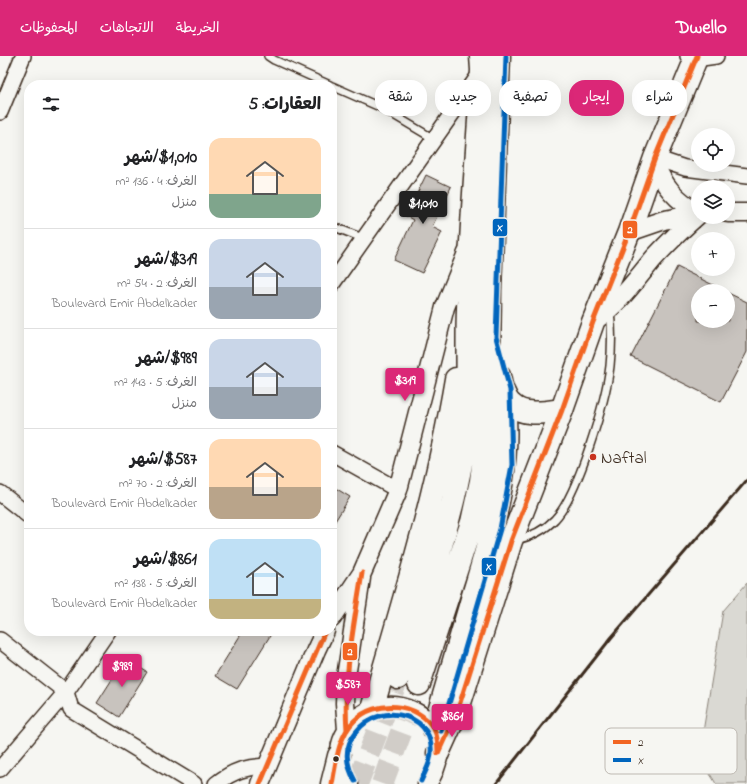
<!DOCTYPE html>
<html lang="ar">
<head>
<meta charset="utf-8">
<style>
  :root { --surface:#fff; --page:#f2f2f2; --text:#202124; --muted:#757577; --line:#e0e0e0; --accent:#db2777 }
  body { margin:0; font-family:"Indie Flower","Playpen Sans Arabic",sans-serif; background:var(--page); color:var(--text); direction:rtl; height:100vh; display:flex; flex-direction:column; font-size:15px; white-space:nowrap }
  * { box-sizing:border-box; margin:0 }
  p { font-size:13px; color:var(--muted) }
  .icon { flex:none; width:22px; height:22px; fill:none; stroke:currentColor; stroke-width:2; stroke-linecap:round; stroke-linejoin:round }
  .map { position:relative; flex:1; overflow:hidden; direction:ltr }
  .details { position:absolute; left:24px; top:24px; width:313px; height:556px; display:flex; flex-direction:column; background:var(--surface); border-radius:16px; box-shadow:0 4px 16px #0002; direction:rtl }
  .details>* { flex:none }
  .guide { position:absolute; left:349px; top:24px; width:338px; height:36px; direction:rtl; display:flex; gap:8px }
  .buttons { position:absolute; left:691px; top:72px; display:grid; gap:8px }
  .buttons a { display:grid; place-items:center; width:44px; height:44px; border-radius:50%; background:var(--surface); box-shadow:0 4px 16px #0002; font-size:20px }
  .price { position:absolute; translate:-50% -34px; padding:0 9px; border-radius:4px; background:var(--accent); color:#fff; font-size:13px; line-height:26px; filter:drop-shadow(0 1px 2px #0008) }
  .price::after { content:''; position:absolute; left:50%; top:24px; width:12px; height:9px; margin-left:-6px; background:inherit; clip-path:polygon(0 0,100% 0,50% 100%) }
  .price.selected { background:#222; color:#fff }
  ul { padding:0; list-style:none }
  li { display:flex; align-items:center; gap:12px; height:100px; padding:0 16px }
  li+li { border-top:1px solid var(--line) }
  li span { display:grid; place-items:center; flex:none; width:112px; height:80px; border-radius:12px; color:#555 }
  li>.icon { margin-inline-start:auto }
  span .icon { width:48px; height:48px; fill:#fffc; stroke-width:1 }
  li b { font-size:17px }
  h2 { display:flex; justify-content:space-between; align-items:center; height:48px; padding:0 16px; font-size:17px }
  .chip { padding:0 14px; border-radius:16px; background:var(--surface); box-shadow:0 4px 16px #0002; font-size:14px; line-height:36px }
  .chip.selected { background:var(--accent); color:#fff }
  header { display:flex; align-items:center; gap:24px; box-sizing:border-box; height:56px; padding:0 20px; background:var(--accent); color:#fff }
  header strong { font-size:19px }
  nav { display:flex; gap:22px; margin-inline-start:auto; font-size:14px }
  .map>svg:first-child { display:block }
  .green { fill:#dad9d3; stroke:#8a8278 }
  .building { fill:#c8c3be; stroke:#3b2a1e }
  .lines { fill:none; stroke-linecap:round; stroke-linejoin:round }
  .trunk-tunnel { stroke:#d1cdc8; stroke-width:22; stroke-dasharray:22 11; stroke-linecap:butt }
  .service-casing { stroke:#3b2a1e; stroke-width:10 }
  .minor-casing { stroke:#3b2a1e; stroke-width:18 }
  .tertiary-casing { stroke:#3b2a1e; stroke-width:21 }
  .primary-casing { stroke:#3b2a1e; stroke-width:25 }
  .trunk-casing { stroke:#3b2a1e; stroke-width:25 }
  .service { stroke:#f6f6f2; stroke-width:7 }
  .minor { stroke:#f6f6f2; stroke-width:15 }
  .tertiary { stroke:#f6f6f2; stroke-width:18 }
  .primary { stroke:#f6f6f2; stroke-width:22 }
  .trunk { stroke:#f6f6f2; stroke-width:22 }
  .rail { stroke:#3b2a1e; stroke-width:3 }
  .bus-1-casing { stroke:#f6f6f2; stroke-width:8 }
  .bus-2-casing { stroke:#f6f6f2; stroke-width:8 }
  .bus-1 { stroke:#f26522; stroke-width:5 }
  .bus-2 { stroke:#0065bd; stroke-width:5 }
  .poi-dot { fill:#c8321e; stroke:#f6f6f2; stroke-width:1.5 }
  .bus-dot { fill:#3b2a1e; stroke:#f6f6f2; stroke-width:1.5 }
  .labels { text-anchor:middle; stroke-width:4; stroke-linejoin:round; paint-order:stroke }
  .poi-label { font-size:17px; fill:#3b2a1e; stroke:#f6f6f2; text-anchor:start }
  .key { fill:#f6f6f2; stroke:#beb9b2; stroke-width:1 }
  .key-label { font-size:11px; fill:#3b2a1e }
  .line-badge { stroke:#f6f6f2; stroke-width:1.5 }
  .badge-label { font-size:11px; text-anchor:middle; font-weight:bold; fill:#fff }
</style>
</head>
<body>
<header>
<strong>Dwello</strong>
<nav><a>الخريطة</a><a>الاتجاهات</a><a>المحفوظات</a></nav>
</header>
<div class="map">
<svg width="747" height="728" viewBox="0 0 747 728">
  <rect width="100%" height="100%" fill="#f6f6f2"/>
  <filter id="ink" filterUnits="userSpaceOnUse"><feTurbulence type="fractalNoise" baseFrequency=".025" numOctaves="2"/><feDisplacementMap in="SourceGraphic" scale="8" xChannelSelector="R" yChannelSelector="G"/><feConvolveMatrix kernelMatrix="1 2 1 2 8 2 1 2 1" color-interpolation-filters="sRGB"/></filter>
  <g filter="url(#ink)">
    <path class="green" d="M747 527V728H716C713 721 699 704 699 700L723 555Z"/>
    <path class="building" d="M426 119 451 131 432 171 442 176 422 217 394 204 413 164 406 160Z
      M677 211 725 235H698V265H728V237L747 246V296L721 346 631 301Z
      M332 430 350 441 332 470Z
      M243 575H273L237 633 215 620Z
      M125 603 147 616 119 661 97 647Z"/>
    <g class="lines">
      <path class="trunk-tunnel" d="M357 728 398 622
        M382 728 419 628"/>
      <g class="service-casing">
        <path id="service" d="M268 0 274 4 330 29
          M332 30 382 52 434 83
          M332 170 365 183
          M515 484C530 481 544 475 555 463 578 439 606 344 610 310 612 291 612 273 610 255"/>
      </g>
      <g class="minor-casing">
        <path id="minor" d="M688 0 695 3 716 0
          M0 56 23 0
          M655 102 685 112 747 120
          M332 228 482 15
          M332 397 398 434
          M0 437 29 460
          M0 584 66 636 71 653 194 728
          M0 713 66 636 108 575
          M216 728C234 714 246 711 268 710"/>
      </g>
      <g class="tertiary-casing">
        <path id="tertiary" d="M654 106C663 129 676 145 698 156
          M728 157H747
          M629 176 664 164 698 158
          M593 266C620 247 634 226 654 202 668 187 682 173 698 159
          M332 562 362 517 398 434 445 251 467 197
          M347 674 345 647 346 621 361 522
          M260 728 316 594 325 575
          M349 728C340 712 336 697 344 680 374 619 472 659 427 728"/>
      </g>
      <g class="primary-casing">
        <path id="primary" d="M438 697 458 653 511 485 562 354 593 266 629 176 655 102 697 0"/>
      </g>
      <g class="trunk-casing">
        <path id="trunk" d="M503 335C505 339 507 345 511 348 523 361 547 356 562 354
          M398 622C421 550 449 477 462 402 471 353 466 302 468 253 470 173 478 93 482 14L481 0
          M419 628 472 466 481 425 488 372 490 235 499 0
          M372 653C404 544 437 436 456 323
          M434 673C446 632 458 591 470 550 492 475 518 398 499 320
          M332 728 339 700"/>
      </g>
      <use href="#service" class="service"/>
      <use href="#minor" class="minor"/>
      <use href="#tertiary" class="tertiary"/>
      <use href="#primary" class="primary"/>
      <use href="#trunk" class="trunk"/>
      <path class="rail" d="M496 728 611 582 747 424"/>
      <g class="bus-1-casing">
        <path id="bus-1" d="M347 674C343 621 354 569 362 517
          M438 697 458 653 511 485 562 354 593 266 629 176 655 102 697 0
          M260 728 325 575
          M332 728C336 707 338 681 354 665 376 643 418 646 434 673 438 680 438 689 438 697"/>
      </g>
      <g class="bus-2-casing">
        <path id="bus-2" d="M441 675 500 473 512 409 510 334 496 281 506 0
          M355 725C346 708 343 692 356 676 382 642 440 660 430 703 429 710 424 718 421 725"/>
      </g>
      <use href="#bus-1" class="bus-1"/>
      <use href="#bus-2" class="bus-2"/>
    </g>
  </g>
  <circle class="poi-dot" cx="593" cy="401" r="4"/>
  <circle class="bus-dot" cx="336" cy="703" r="3.5"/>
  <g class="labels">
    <g class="poi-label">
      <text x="601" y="407">Naftal</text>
    </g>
  </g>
  <rect x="605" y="672" width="132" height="46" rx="6" class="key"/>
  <rect x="613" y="684" width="18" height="4" fill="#f26522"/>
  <rect x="613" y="702" width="18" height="4" fill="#0065bd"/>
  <g class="key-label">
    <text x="638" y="690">2</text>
    <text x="638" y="708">X</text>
  </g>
  <g class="line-badge">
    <rect x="492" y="162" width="16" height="19" rx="4" fill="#0065bd"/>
    <rect x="622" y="164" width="16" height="19" rx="4" fill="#f26522"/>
    <rect x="481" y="501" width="16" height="19" rx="4" fill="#0065bd"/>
    <rect x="342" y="586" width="16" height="19" rx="4" fill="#f26522"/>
  </g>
  <g class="badge-label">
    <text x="500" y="175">X</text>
    <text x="630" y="177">2</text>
    <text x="489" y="514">X</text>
    <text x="350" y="599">2</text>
  </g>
</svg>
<div class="buttons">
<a><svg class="icon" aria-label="locate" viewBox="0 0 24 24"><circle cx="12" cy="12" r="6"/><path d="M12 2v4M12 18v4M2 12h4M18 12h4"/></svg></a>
<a><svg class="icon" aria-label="layers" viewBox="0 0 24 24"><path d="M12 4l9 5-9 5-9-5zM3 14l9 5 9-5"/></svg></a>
<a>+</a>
<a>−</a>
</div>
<b class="price selected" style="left:423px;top:169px">$1,010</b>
<b class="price" style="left:405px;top:346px">$319</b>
<b class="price" style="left:122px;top:632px">$989</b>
<b class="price" style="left:348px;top:650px">$587</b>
<b class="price" style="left:452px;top:682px">$861</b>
<div class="guide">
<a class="chip">شراء</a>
<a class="chip selected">إيجار</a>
<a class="chip">تصفية</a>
<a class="chip">جديد</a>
<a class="chip">شقة</a>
</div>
<section class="details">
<h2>العقارات: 5<svg class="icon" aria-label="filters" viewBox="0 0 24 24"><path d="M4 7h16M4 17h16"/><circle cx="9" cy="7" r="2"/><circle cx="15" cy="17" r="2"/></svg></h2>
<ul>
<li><span style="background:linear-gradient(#ffd9b3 70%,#7fa58c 0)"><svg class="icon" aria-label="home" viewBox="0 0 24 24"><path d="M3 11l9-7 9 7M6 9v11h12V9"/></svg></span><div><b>$1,010/شهر</b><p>الغرف: 4 · 136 m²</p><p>منزل</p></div></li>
<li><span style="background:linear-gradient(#c9d6e8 60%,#9aa5b1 0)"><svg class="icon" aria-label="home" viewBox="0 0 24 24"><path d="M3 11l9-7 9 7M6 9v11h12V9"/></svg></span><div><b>$319/شهر</b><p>الغرف: 2 · 54 m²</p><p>Boulevard Emir Abdelkader</p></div></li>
<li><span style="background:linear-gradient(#c9d6e8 60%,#9aa5b1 0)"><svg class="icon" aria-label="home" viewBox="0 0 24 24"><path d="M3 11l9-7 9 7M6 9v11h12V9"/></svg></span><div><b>$989/شهر</b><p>الغرف: 5 · 143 m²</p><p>منزل</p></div></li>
<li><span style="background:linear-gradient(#ffd9b3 60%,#b9a48a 0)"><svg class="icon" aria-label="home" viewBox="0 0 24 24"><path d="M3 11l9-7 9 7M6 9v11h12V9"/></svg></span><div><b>$587/شهر</b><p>الغرف: 2 · 70 m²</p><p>Boulevard Emir Abdelkader</p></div></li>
<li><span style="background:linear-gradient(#bfe0f5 75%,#c2b280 0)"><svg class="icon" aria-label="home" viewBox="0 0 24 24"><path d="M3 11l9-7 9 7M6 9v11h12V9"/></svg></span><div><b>$861/شهر</b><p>الغرف: 5 · 138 m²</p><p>Boulevard Emir Abdelkader</p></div></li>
</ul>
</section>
</div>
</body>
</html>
